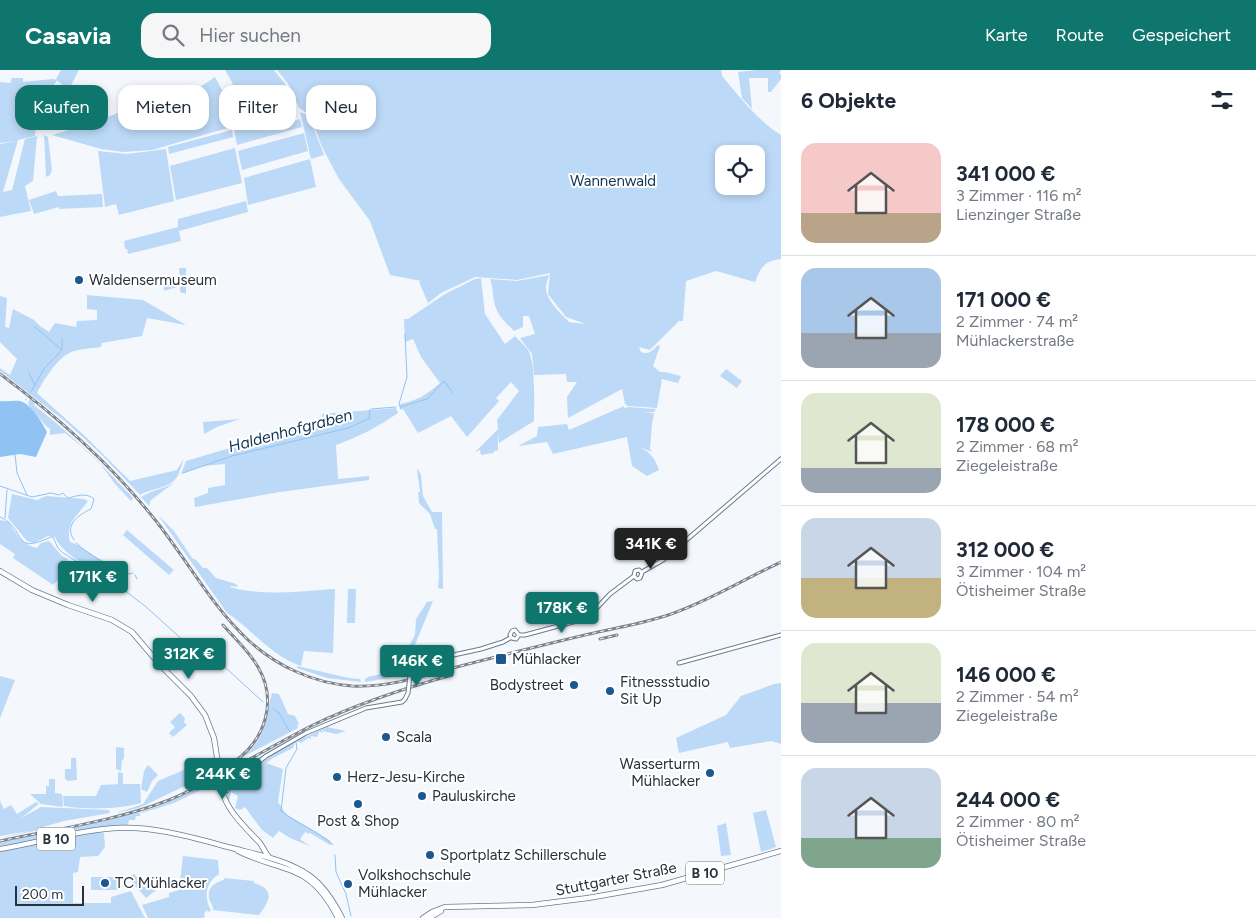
<!DOCTYPE html>
<html lang="de">
<head>
<meta charset="utf-8">
<style>
  :root { --surface:#fff; --page:#f6f6f7; --text:#1f2937; --muted:#747a83; --line:#e0e1e3; --accent:#0f766e }
  body { margin:0; font-family:Figtree,sans-serif; background:var(--page); color:var(--text); height:100vh; display:flex; flex-direction:column; font-size:19px; white-space:nowrap }
  * { box-sizing:border-box; margin:0 }
  p { font-size:16px; color:var(--muted) }
  .icon { flex:none; width:28px; height:28px; fill:none; stroke:currentColor; stroke-width:2; stroke-linecap:round; stroke-linejoin:round }
  .map { position:relative; flex:1; overflow:hidden }
  .details { display:flex; flex-direction:column; background:var(--surface); width:475px }
  .details>* { flex:none }
  .banner { position:absolute; left:15px; top:15px; width:475px; height:45px; display:flex; gap:10px }
  .fabs { position:absolute; left:715px; top:75px; display:grid; gap:10px }
  .fabs a { display:grid; place-items:center; width:50px; height:50px; border-radius:10px; background:var(--surface); box-shadow:0 2px 8px #0003; font-size:25px }
  .scale { position:absolute; left:15px; bottom:12px; width:69px; box-sizing:border-box; padding-left:5px; border:2px solid #29313a; border-top:0; font-size:14px; line-height:18px; white-space:nowrap; color:#29313a; -webkit-text-stroke:4px #fff; paint-order:stroke }
  .price { position:absolute; translate:-50% -42px; padding:0 11px; border-radius:5px; background:var(--accent); color:#fff; font-size:16px; line-height:32px; filter:drop-shadow(0 1px 2px #0008) }
  .price::after { content:''; position:absolute; left:50%; top:30px; width:15px; height:11px; margin-left:-8px; background:inherit; clip-path:polygon(0 0,100% 0,50% 100%) }
  .price.selected { background:#222; color:#fff }
  ul { padding:0; list-style:none }
  li { display:flex; align-items:center; gap:15px; height:125px; padding:0 20px }
  li+li { border-top:1px solid var(--line) }
  li span { display:grid; place-items:center; flex:none; width:140px; height:100px; border-radius:15px; color:#555 }
  li>.icon { margin-inline-start:auto }
  span .icon { width:60px; height:60px; fill:#fffc; stroke-width:1 }
  li b { font-size:21px }
  h2 { display:flex; justify-content:space-between; align-items:center; height:60px; padding:0 20px; font-size:21px }
  .tag { padding:0 18px; border-radius:15px; background:var(--surface); box-shadow:0 2px 8px #0003; font-size:18px; line-height:45px }
  .tag.selected { background:var(--accent); color:#fff }
  header { display:flex; align-items:center; gap:30px; box-sizing:border-box; height:70px; padding:0 25px; background:var(--accent); color:#fff }
  header strong { font-size:24px }
  nav { display:flex; gap:28px; margin-inline-start:auto; font-size:18px }
  .search { width:350px; height:45px; background:var(--page); display:flex; align-items:center; gap:12px; box-sizing:border-box; padding:0 18px; border-radius:15px; color:var(--muted); font-size:19px }
  main { display:flex; flex:1; min-height:0 }
  .map>svg:first-child { display:block }
  .green { fill:#bcd9f7; fill-rule:evenodd }
  .water { fill:#90c2f4 }
  .lines { fill:none; stroke-linecap:round; stroke-linejoin:round }
  .stream { stroke:#90c2f4; stroke-width:1 }
  .minor-casing { stroke:#677b90; stroke-width:5 }
  .major-casing { stroke:#677b90; stroke-width:6 }
  .minor { stroke:#fff; stroke-width:3 }
  .major { stroke:#fff; stroke-width:4.5 }
  .rail-casing { stroke:#7f858d; stroke-width:3 }
  .rail { stroke:#fff; stroke-width:1; stroke-dasharray:4; stroke-linecap:butt }
  .minor-bridge-casing { stroke:#677b90; stroke-width:5; stroke-linecap:butt }
  .minor-bridge { stroke:#fff; stroke-width:3 }
  .poi-dot { fill:#1a588f; stroke:#fff; stroke-width:2 }
  .labels { text-anchor:middle; stroke-width:4; stroke-linejoin:round; paint-order:stroke }
  .shield { fill:#fff; stroke:#696f75; stroke-width:1 }
  .shield-label { font-size:14px; font-weight:bold; fill:#29313a }
  .park-label { font-size:15px; fill:#113556; stroke:#fff }
  .poi-label { font-size:15px; fill:#29313a; stroke:#fff; text-anchor:start }
  .street-label { font-size:15px; fill:#29313a; stroke:#fff }
  .water-label { font-size:16px; font-style:italic; fill:#103455; stroke:#fff }
</style>
</head>
<body>
<header>
<strong>Casavia</strong>
<div class="search"><svg class="icon" aria-label="search" viewBox="0 0 24 24"><circle cx="10" cy="10" r="6"/><path d="M15 15l6 6"/></svg>Hier suchen</div>
<nav><a>Karte</a><a>Route</a><a>Gespeichert</a></nav>
</header>
<main>
<div class="map">
<svg width="781" height="848" viewBox="0 0 781 848">
  <rect width="100%" height="100%" fill="#f4f8fd"/>
  <path class="green" d="M61 0H79L68 21 56 9Z
    M225 0H274L286 15 262 33 253 44 238 55 152 80 123 82 101 79 52 65 96 52 136 35V41L144 40V43H147V32L165 28 168 41 178 39 174 25 194 19 200 32 204 30 200 17 215 7 222 20 233 14Z
    M277 0H721L722 6C740 27 757 50 781 65V189C764 191 761 197 755 212L716 201 686 211 683 251H679L650 280 639 277 641 282C649 285 653 280 658 275L660 276 653 296 660 302H665L681 306 678 313 662 309 657 338 628 336 625 334 622 319 568 348 567 327 577 312H567L566 304 534 305 532 284 520 268 535 264 529 246H523V257L514 261C507 254 499 247 496 238 492 229 494 219 490 209L517 211 549 205C548 209 546 213 546 217 546 231 561 243 569 252L586 254 566 247 548 224 550 203 517 210 475 207 441 223 428 233 419 212 421 211 390 205 370 151 339 109 322 77 310 45 299 38 289 15ZM724 84H756V116H724Z
    M757 0H781L779 3 781 4V9L771 22H768V8H749L752 39 742 28 738 2Z
    M12 8H23V12L53 9 57 10 49 23 44 25C41 39 36 53 35 66L18 70 3 122 12 120 25 69 37 66 33 111 25 116 31 141 0 147V74L15 71 0 73V12L10 13Z
    M291 26 295 34 266 45 267 50 273 48 274 54 290 50 291 52 300 49 302 57 237 75 234 59 247 51 260 39Z
    M300 42 307 45 310 49 324 85 311 89Z
    M232 60 233 67 169 84 168 77Z
    M304 63 308 81 242 100 238 81Z
    M44 65 48 67 52 100 50 105 46 107Z
    M235 78 242 113 176 130 170 96Z
    M166 79 174 131 119 145 116 134 105 137 98 81 127 84Z
    M310 89 316 117 248 135 244 108Z
    M56 121 58 126 102 124 103 137 59 139V137L34 144 29 130Z
    M246 131 248 142 179 161 181 171 128 184 127 179H125L124 171 178 157V149Z
    M179 198H186V224L180 222V216L164 221V212L180 211Z
    M481 208 485 244 505 274 515 266C519 271 525 275 528 280 536 294 534 334 534 351L499 373 498 363V381L496 380 493 383 481 385 480 380 475 382 498 359 497 350 519 321 511 312 496 328 499 331 467 367 451 346 418 363 403 339 400 340V334C418 330 425 326 440 313L421 287 413 269 405 272 404 249H408L445 224 475 209Z
    M87 225 143 230 186 255 147 248 142 266 102 273 101 277C90 279 76 278 66 285 56 291 42 312 37 323L86 367 130 411 177 400 184 388C182 394 180 402 177 407 169 419 151 418 140 425L102 385 66 352 0 301V298L10 305 17 289 0 272V226L7 228 5 257 9 258 13 239 34 250 40 256 49 262 55 253 76 257 77 251 97 250V240L87 239Z
    M726 299 742 311 737 318 720 306Z
    M30 329 35 332 34 335C70 363 102 394 133 428L131 431 115 414 101 395 80 375 65 363 50 365V359L46 356 29 336 28 332Z
    M624 336V338L629 337 656 339 654 342H644L654 343 652 354 650 379 652 382 639 377C650 382 655 388 659 400L647 406 632 396 627 367 553 384 547 372 518 376 537 366 538 357 567 354 569 360Z
    M396 338 398 343C377 357 361 366 336 375L338 409 369 406V410L280 422 195 437 194 428 208 423V418L225 415V394L202 396 181 404 186 391 264 368 323 354 322 344Z
    M240 349 217 357 204 364 203 352Z
    M418 399 421 405 423 426 432 442H442L443 519 438 518 439 507 437 459H435L430 444 419 433 418 422H420L417 400Z
    M174 413 151 430 149 436 141 427C152 420 163 419 174 413Z
    M12 424 37 430 46 426 84 429 88 431C78 446 65 452 70 472 81 475 96 488 107 494 114 498 121 501 129 504L120 514C101 503 63 487 55 467L48 466 34 473 27 471 8 448Z
    M158 445 174 461 192 488 196 490 203 498H207L216 508 236 514 238 517 231 516 230 517C264 527 301 521 335 519L333 583 304 581 301 596C270 585 253 560 227 543Z
    M0 450 9 452C16 464 22 475 37 478L41 473 49 471 62 486 68 489 59 509 53 515 13 488 15 484 0 474Z
    M127 460 174 500 169 505 123 465Z
    M348 519H356L355 553H347Z
    M433 531 410 587 409 576 415 565 416 549 427 532Z
    M297 596 349 608 360 609 361 612 327 608 297 598Z
    M406 598 407 603 389 608 365 612V609L368 607Z
    M0 606 15 610 0 648Z
    M781 613V674L771 671 730 678 728 672 679 683 676 668 726 645 741 626 774 614Z
    M272 623 279 624 288 644 295 646 299 654 297 655 298 658 239 689C267 669 264 653 272 623Z
    M180 643 185 648 184 652 187 655 173 667 169 663 175 657 170 652Z
    M327 657 346 661 336 664 322 661 326 659 321 661 324 663 319 662 317 667 311 666V669L308 668 301 673 297 671Z
    M295 672 293 678 273 688 266 693 283 699 278 732 286 744 329 770 332 773 330 775 310 763 307 764 306 761 300 769 310 776 290 768 279 761 273 768 262 760 245 737 240 740 235 738 238 726 231 722 229 732 228 731 227 723 231 718 268 688Z
    M116 677 124 678V689L122 690 121 701 116 699Z
    M271 681 234 710 229 712 222 707Z
    M71 688H76L77 710 67 711V710L65 709V699H71Z
    M209 689 211 692 214 702 139 738 116 743 143 734 158 711Z
    M148 695 158 705 152 711 147 722 141 719 144 701Z
    M118 702 123 703V714H140L141 733C122 739 84 740 64 736L63 726H96L101 715 120 714H118Z
    M49 709H55V723L62 724 63 737 41 734 30 724H46V716H49Z
    M218 709 217 717 221 725 213 714 210 715 211 718H205L174 733 142 743 141 742 169 732Z
    M0 731 4 739 11 735 17 744 36 732 39 734 21 748 41 737 109 740 110 743 64 751 39 758V760L0 768 29 761 0 766Z
    M766 740 776 777 761 782 753 743Z
    M140 742V746H136L135 750H129L128 755 126 756 0 778V772L105 751Z
    M726 753 731 785 721 786 717 756Z
    M97 762 104 763 105 777 98 786 80 787 78 802 73 803V833H111V827L131 821 145 848H0V781Z
    M183 786 218 790 219 804C206 812 203 827 211 840L209 842 207 840 204 844 205 847 202 848H148L142 835 169 827V823L179 820Z
    M134 804 143 813 147 809 156 820 146 828 128 808Z
    M91 807H120V820H91Z
    M224 808 254 811V813C277 820 268 833 259 845L213 840C213 834 210 833 209 828 207 818 215 812 224 810Z"/>
  <path class="water" d="M0 331C6 332 15 330 20 331 31 334 42 352 47 362L36 387 20 384 0 387Z"/>
  <g class="lines">
    <path class="stream" d="M405 264 407 307 399 334 400 337 427 329 444 311 453 323
      M62 268V279
      M29 303 35 315
      M31 322 44 299 62 280 34 256
      M26 329V330
      M15 384 17 403 27 425
      M183 403 232 386 348 358 370 348 369 341 371 339 396 337
      M0 416 32 427 51 423 59 425 63 423 68 428C77 426 86 422 94 429L91 439C80 444 63 455 74 470
      M0 447C28 459 10 486 51 467H53L58 478 63 483 124 520 145 536 205 590 226 598 263 632
      M5 448 7 420
      M76 473C91 487 111 496 129 504L133 503
      M135 505 137 509
      M273 639 279 643 290 662
      M296 672 297 679 286 698 281 741C297 754 319 761 333 775
      M335 785 336 802 346 824 351 846"/>
    <g class="minor-casing">
      <path id="minor" d="M642 502 663 490 781 389
        M519 565 515 560 512 561 510 565 512 568 516 569 519 565H525L584 549 593 542 610 524 634 506 635 501 639 500 642 503 640 508 637 509 634 506
        M679 593 781 565
        M411 597 417 593 481 579 503 572 510 568
        M228 717 266 686 306 663 366 638 402 632 405 629"/>
    </g>
    <g class="major-casing">
      <path id="major" d="M0 501 32 520 68 535 112 550 132 562 161 596 191 626 205 645 214 668 221 713
        M221 707 228 716 227 720 223 721 220 719 219 716 224 712
        M222 721C228 742 245 757 260 773 263 777 265 783 269 787
        M0 779C38 773 77 760 116 758 156 756 194 768 232 778 258 785 288 790 310 806 325 817 334 832 342 848
        M238 781C285 804 310 792 338 848
        M423 848 432 842 445 837 532 835 588 828 662 815 781 781
        M429 848 441 841"/>
    </g>
    <use href="#minor" class="minor"/>
    <use href="#major" class="major"/>
    <g class="rail-casing">
      <path id="rail" d="M0 304C58 347 111 394 156 451 187 490 211 535 247 569 276 596 313 613 352 616 394 618 435 602 476 592 515 582 554 572 594 563 620 557 646 553 671 544 709 531 744 509 781 492
        M223 555C235 569 249 581 258 597 278 631 265 670 234 692
        M600 569 617 565
        M0 771C56 759 115 751 169 730 219 709 265 679 313 655 357 634 405 618 452 605"/>
    </g>
    <use href="#rail" class="rail"/>
    <g class="minor-bridge-casing">
      <path id="minor-bridge" d="M405 629 408 623 411 597"/>
    </g>
    <use href="#minor-bridge" class="minor-bridge"/>
  </g>
  <g class="poi-dot">
    <circle cx="79" cy="210" r="5"/>
    <rect x="495" y="583" width="12" height="12" rx="2.5"/>
    <circle cx="574" cy="615" r="5"/>
    <circle cx="610" cy="621" r="5"/>
    <circle cx="386" cy="667" r="5"/>
    <circle cx="710" cy="703" r="5"/>
    <circle cx="337" cy="707" r="5"/>
    <circle cx="422" cy="726" r="5"/>
    <circle cx="358" cy="734" r="5"/>
    <circle cx="430" cy="785" r="5"/>
    <circle cx="105" cy="813" r="5"/>
    <circle cx="348" cy="814" r="5"/>
  </g>
  <g class="labels">
    <g class="shield">
      <rect x="37" y="757.5" width="38" height="23" rx="4"/>
      <rect x="686" y="791.5" width="38" height="23" rx="4"/>
    </g>
    <g class="shield-label">
      <text x="56" y="774">B 10</text>
      <text x="705" y="808">B 10</text>
    </g>
    <g class="park-label">
      <text x="613" y="116">Wannenwald</text>
    </g>
    <g class="poi-label">
      <text x="89" y="215">Waldensermuseum</text>
      <text x="512" y="594">Mühlacker</text>
      <text x="620" y="617">Fitnessstudio<tspan x="620" dy="17">Sit Up</tspan></text>
      <text x="564" y="620" text-anchor="end">Bodystreet</text>
      <text x="396" y="672">Scala</text>
      <text x="700" y="699" text-anchor="end">Wasserturm<tspan x="700" dy="17">Mühlacker</tspan></text>
      <text x="347" y="712">Herz-Jesu-Kirche</text>
      <text x="432" y="731">Pauluskirche</text>
      <text x="358" y="756" text-anchor="middle">Post &amp; Shop</text>
      <text x="440" y="790">Sportplatz Schillerschule</text>
      <text x="358" y="810">Volkshochschule<tspan x="358" dy="17">Mühlacker</tspan></text>
      <text x="115" y="818">TC Mühlacker</text>
    </g>
    <g class="street-label">
      <text transform="translate(616 809) rotate(-11)" y="5">Stuttgarter Straße</text>
    </g>
    <g class="water-label">
      <text transform="translate(290 360) rotate(-15)" y="6">Haldenhofgraben</text>
    </g>
  </g>
</svg>
<div class="fabs">
<a><svg class="icon" aria-label="locate" viewBox="0 0 24 24"><circle cx="12" cy="12" r="6"/><path d="M12 2v4M12 18v4M2 12h4M18 12h4"/></svg></a>
</div>
<div class="scale">200 m</div>
<b class="price selected" style="left:651px;top:500px">341K €</b>
<b class="price" style="left:93px;top:533px">171K €</b>
<b class="price" style="left:562px;top:564px">178K €</b>
<b class="price" style="left:189px;top:610px">312K €</b>
<b class="price" style="left:417px;top:617px">146K €</b>
<b class="price" style="left:223px;top:730px">244K €</b>
<div class="banner">
<a class="tag selected">Kaufen</a>
<a class="tag">Mieten</a>
<a class="tag">Filter</a>
<a class="tag">Neu</a>
</div>
</div>
<section class="details">
<h2>6 Objekte<svg class="icon" aria-label="filters" viewBox="0 0 24 24"><path d="M4 7h16M4 17h16"/><circle cx="9" cy="7" r="2"/><circle cx="15" cy="17" r="2"/></svg></h2>
<ul>
<li><span style="background:linear-gradient(#f6c9c9 70%,#b9a48a 0)"><svg class="icon" aria-label="home" viewBox="0 0 24 24"><path d="M3 11l9-7 9 7M6 9v11h12V9"/></svg></span><div><b>341 000 €</b><p>3 Zimmer · 116 m²</p><p>Lienzinger Straße</p></div></li>
<li><span style="background:linear-gradient(#a9c7e8 65%,#9aa5b1 0)"><svg class="icon" aria-label="home" viewBox="0 0 24 24"><path d="M3 11l9-7 9 7M6 9v11h12V9"/></svg></span><div><b>171 000 €</b><p>2 Zimmer · 74 m²</p><p>Mühlackerstraße</p></div></li>
<li><span style="background:linear-gradient(#dfe7d0 75%,#9aa5b1 0)"><svg class="icon" aria-label="home" viewBox="0 0 24 24"><path d="M3 11l9-7 9 7M6 9v11h12V9"/></svg></span><div><b>178 000 €</b><p>2 Zimmer · 68 m²</p><p>Ziegeleistraße</p></div></li>
<li><span style="background:linear-gradient(#c9d6e8 60%,#c2b280 0)"><svg class="icon" aria-label="home" viewBox="0 0 24 24"><path d="M3 11l9-7 9 7M6 9v11h12V9"/></svg></span><div><b>312 000 €</b><p>3 Zimmer · 104 m²</p><p>Ötisheimer Straße</p></div></li>
<li><span style="background:linear-gradient(#dfe7d0 60%,#9aa5b1 0)"><svg class="icon" aria-label="home" viewBox="0 0 24 24"><path d="M3 11l9-7 9 7M6 9v11h12V9"/></svg></span><div><b>146 000 €</b><p>2 Zimmer · 54 m²</p><p>Ziegeleistraße</p></div></li>
<li><span style="background:linear-gradient(#c9d6e8 70%,#7fa58c 0)"><svg class="icon" aria-label="home" viewBox="0 0 24 24"><path d="M3 11l9-7 9 7M6 9v11h12V9"/></svg></span><div><b>244 000 €</b><p>2 Zimmer · 80 m²</p><p>Ötisheimer Straße</p></div></li>
</ul>
</section>
</main>
</body>
</html>
